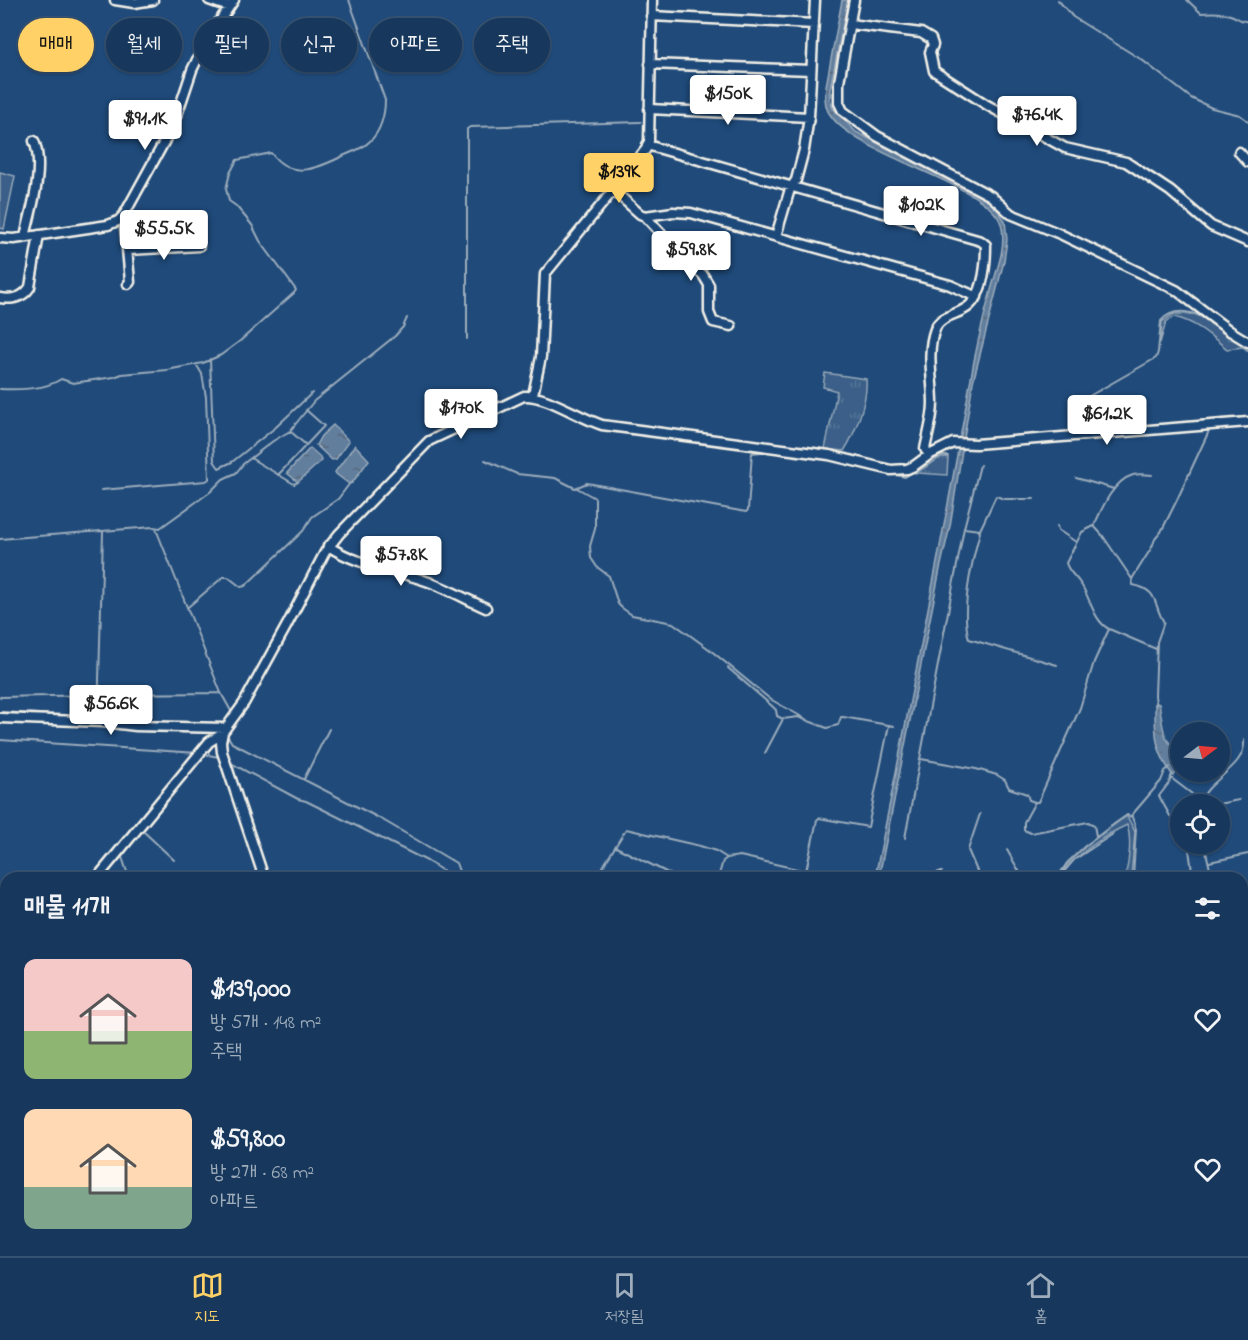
<!DOCTYPE html>
<html lang="ko">
<head>
<meta charset="utf-8">
<style>
  :root { --surface:#17385c; --page:#203f62; --text:#f1f3f6; --muted:#9eacbb; --line:#365272; --accent:#ffd166 }
  body { margin:0; font-family:"Indie Flower","Poor Story",sans-serif; background:var(--page); color:var(--text); height:100vh; display:flex; flex-direction:column; font-size:22px; white-space:nowrap }
  * { box-sizing:border-box; margin:0 }
  p { font-size:20px; color:var(--muted) }
  .icon { flex:none; width:33px; height:33px; fill:none; stroke:currentColor; stroke-width:2; stroke-linecap:round; stroke-linejoin:round }
  .map { position:relative; flex:1; overflow:hidden }
  .details { position:absolute; left:0px; top:872px; width:1248px; height:386px; display:flex; flex-direction:column; background:var(--surface); border-radius:18px 18px 0 0; box-shadow:0 2px 4px #0004,0 0 0 2px var(--line) }
  .details>* { flex:none }
  .banner { position:absolute; left:18px; top:18px; width:600px; height:54px; display:flex; gap:12px }
  .needle { width:39px; rotate:74deg }
  .tools { position:absolute; left:1170px; top:722px; display:grid; gap:12px }
  .tools a { display:grid; place-items:center; width:60px; height:60px; border-radius:50%; background:var(--surface); box-shadow:0 2px 4px #0004,0 0 0 2px var(--line); font-size:30px }
  .price { position:absolute; translate:-50% -51px; padding:0 14px; border-radius:6px; background:#fff; color:#222; font-size:20px; line-height:39px; filter:drop-shadow(0 2px 3px #0008) }
  .price::after { content:''; position:absolute; left:50%; top:36px; width:18px; height:14px; margin-left:-9px; background:inherit; clip-path:polygon(0 0,100% 0,50% 100%) }
  .price.current { background:var(--accent); color:#111 }
  ul { padding:0; list-style:none }
  li { display:flex; align-items:center; gap:18px; height:150px; padding:0 24px }
  li span { display:grid; place-items:center; flex:none; width:168px; height:120px; border-radius:12px; color:#555 }
  li>.icon { margin-inline-start:auto }
  span .icon { width:72px; height:72px; fill:#fffc; stroke-width:1 }
  li b { font-size:26px }
  h2 { display:flex; justify-content:space-between; align-items:center; height:72px; padding:0 24px; font-size:26px }
  .tag { padding:0 21px; border-radius:27px; background:var(--surface); box-shadow:0 2px 4px #0004,0 0 0 2px var(--line); font-size:21px; line-height:54px }
  .tag.current { background:var(--accent); color:#111 }
  .dock { display:flex; justify-content:space-around; align-items:center; height:84px; border-top:2px solid var(--line); background:var(--surface); font-size:16px; color:var(--muted) }
  .dock a { display:grid; justify-items:center; gap:3px }
  .dock .current { color:var(--accent) }
  .map>svg:first-child { display:block }
  .grass { fill:url(#grass-tufts); stroke:#97a8b8; stroke-width:1.5 }
  .pitch { fill:#3a5f88; stroke:#97a8b8; stroke-width:1.5 }
  .water { fill:url(#water-ripples); stroke:#9cacbb; stroke-width:1.5 }
  .lines { fill:none; stroke-linecap:round; stroke-linejoin:round }
  .stream { stroke:#9cacbb; stroke-width:2 }
  .street-casing { stroke:#f4f1e8; stroke-width:13 }
  .street { stroke:#1f4a7a; stroke-width:8 }
</style>
</head>
<body>
<div class="map">
<svg width="1248" height="1256" viewBox="0 0 1248 1256">
  <defs>
    <pattern id="grass-tufts" width="24" height="20" patternUnits="userSpaceOnUse" patternTransform="scale(1.5)"><rect width="24" height="20" fill="#3a5f88"/><path d="M3 7l-1-3M5 7V3M7 7l1-3M15 17l-1-3M17 17v-4M19 17l1-3" fill="none" stroke="#577699"/></pattern>
    <pattern id="water-ripples" width="26" height="14" patternUnits="userSpaceOnUse" patternTransform="scale(1.5)"><rect width="26" height="14" fill="#627e9d"/><path d="M2 4q2-2 4 0t4 0M15 11q2-2 4 0t4 0" fill="none" stroke="#58687a"/></pattern>
  </defs>
  <rect width="100%" height="100%" fill="#1f4a7a"/>
  <filter id="ink" filterUnits="userSpaceOnUse"><feTurbulence type="fractalNoise" baseFrequency=".0167" numOctaves="2"/><feDisplacementMap in="SourceGraphic" scale="12" xChannelSelector="R" yChannelSelector="G"/><feConvolveMatrix kernelMatrix="1 2 1 2 8 2 1 2 1" color-interpolation-filters="sRGB"/></filter>
  <g filter="url(#ink)">
    <path class="grass" d="M1174 314H1195L1203 318 1248 346V351L1243 347 1227 349C1210 335 1196 322 1174 317L1166 322 1160 343 1162 322Z
      M825 373 866 379C868 400 855 434 844 451L825 449 837 391 823 387Z
      M941 457H948L947 475 916 473Z
      M1127 816 1135 832 1131 877H1125C1129 862 1132 840 1127 825 1105 835 1077 854 1061 874 1066 859 1113 823 1127 816Z"/>
    <path class="pitch" d="M0 172 15 176 4 229 0 228Z"/>
    <path class="water" d="M842 0H848L830 89V99L833 108 856 132 986 198 993 203 1005 221 1007 240 1004 261 973 382 950 526 940 569 879 877H875C908 713 941 548 970 383 975 353 982 323 990 294 995 273 1006 251 1002 228 996 184 857 159 829 113 824 105 825 95 826 86Z
      M333 425 349 441 336 459 332 460 316 445 321 436Z
      M355 445 369 460 352 483 349 484 336 474 335 472Z
      M310 448 320 457 321 461 298 482 287 473Z
      M1155 702 1159 704C1163 720 1161 745 1180 749V769L1173 776C1154 748 1155 735 1155 702Z"/>
    <g class="lines">
      <path class="stream" d="M1058 0 1073 17 1142 60 1191 98 1212 108 1240 115 1248 121
        M1187 0 1201 13C1211 12 1224 12 1233 16 1240 19 1241 22 1248 21
        M467 339V129L470 127 641 122
        M210 359 214 461 219 468 232 462 276 427 312 393
        M0 389C19 390 46 389 61 379L73 383 114 377 122 374 167 370 203 363 221 355 240 341 294 293 296 290 260 241 252 225 236 206 229 201 226 189 230 173 237 160 271 153C292 181 319 168 345 155 354 151 362 149 369 142 381 132 385 114 385 100L349 0
        M1070 407 1156 358 1158 352 1161 321C1174 306 1196 312 1210 321
        M290 431 306 445
        M816 457 848 464
        M252 459 294 484 298 482
        M485 460 517 474 555 478 575 488 587 483 746 512 748 510 752 453 771 451
        M863 467 905 477 940 456H948
        M278 475 324 426 306 410
        M1076 478 1114 489
        M577 488 595 498V529L590 546 591 558 597 567 609 576 618 604 622 608 632 615 673 623 709 649 770 699 811 722
        M101 490 206 481 209 479 206 397 202 374 196 364
        M1057 526 1058 530 1076 542
        M1094 526C1102 508 1113 481 1133 475 1140 473 1146 475 1152 475
        M964 528 980 530 996 496 1004 499H1034
        M156 529 221 693 231 711
        M978 530 980 532C972 561 960 609 969 639L1057 665
        M0 539 153 527 160 528 210 492 223 479 236 473 243 464 273 441 290 431 314 401 395 336 403 327 407 318
        M188 607 223 577H228L241 587 245 586 303 531 312 517 338 499 350 483
        M1109 629 1156 649
        M728 668 772 706 776 710 777 716 783 719
        M99 685 108 694 221 693
        M0 697 98 695
        M1156 705 1155 695 1157 642 1164 622C1153 606 1160 590 1133 585L1132 579 1152 547 1155 539 1161 532 1176 502 1208 433
        M0 712 98 717 103 532
        M230 728 227 735 232 743 381 819 456 863 460 874
        M0 740 198 753
        M765 753 783 719 798 717 827 728 838 725 841 717H843L894 726
        M203 754 219 757
        M921 759 976 769 997 775 1005 780 1009 788 1027 794 1029 800 1035 802
        M227 761 298 799 306 801 427 861 451 876 456 877 464 872 482 878
        M1172 774 1169 783 1159 796 1170 816 1180 823
        M1171 778 1200 800
        M304 779 329 729
        M1200 804C1206 779 1247 768 1244 740
        M1218 804 1239 800
        M980 814 968 850 980 878
        M1131 816 1161 781 1165 771 1170 767
        M142 830 174 860
        M1096 836 1094 825 1088 822 1031 833 1024 830V822L1035 802H1038L1080 708 1094 662 1109 629C1093 621 1090 596 1080 583 1075 576 1068 571 1066 563L1082 532 1094 526 1103 536 1132 579
        M905 838 964 528 980 465
        M1188 843 1193 878
        M1204 843 1212 878
        M616 847 678 878
        M1007 850 1023 878
        M1209 862 1248 854
        M1061 875 1074 860 1113 834
        M129 878 122 857 139 833
        M596 878 626 829 700 846 716 851 727 858
        M718 878 723 861 727 858 740 856 806 871 817 820 819 818 868 827 889 725
        M934 878 938 872H942
        M1057 878 1067 863 1085 846 1127 815 1132 817 1136 829 1133 878
        M0 910 6 923
        M1242 1072 1248 1111
        M1242 1167 1248 1164
        M1242 1205 1248 1223
        M569 1251 575 1256
        M590 1251 591 1256
        M954 1251V1254L960 1256
        M1228 1251 1230 1256
        M494 1253 523 1251
        M463 1256H464
        M787 1256 788 1251
        M815 1256 816 1251
        M967 1256 983 1251
        M1188 1256 1189 1251"/>
      <g class="street-casing">
        <path id="street" d="M115 0 134 3 153 0
          M209 0 229 7
          M854 0 839 82V103L843 111 877 136 991 196 1011 214 1060 234 1176 290 1230 331 1248 342
          M651 16 814 24
          M850 24 921 33 931 39 933 45 930 52 934 71 987 105 1065 148 1126 162 1170 191 1211 226 1248 242
          M650 64 811 70
          M649 109 809 117
          M647 145 981 241 986 245C986 264 984 293 969 306 959 315 940 315 935 329 926 353 933 379 933 403 933 418 928 434 925 449L929 455
          M1239 152 1248 162
          M613 190 640 214 645 216 673 212 691 213 950 285 977 297
          M124 215 130 282 128 284
          M645 216 682 256 703 275 709 285V312L713 322 731 326
          M776 236 790 189 796 180 804 150 809 117 815 0
          M25 237C31 210 45 168 34 141
          M0 238 14 239 108 225 118 221 124 215 174 124 192 70 206 41 234 0
          M128 250 199 246
          M0 298C13 300 23 298 30 287L39 235
          M533 395 541 357 545 274 629 171 646 149 649 141 652 0
          M328 546C359 566 393 569 426 581 446 588 466 599 486 608
          M0 718 103 722 136 726 225 728
          M97 878 209 742 222 734
          M264 878 222 752 221 742 223 732 244 703 287 625 325 552 339 534 429 441 524 396C547 395 577 417 602 425L829 455 891 470 907 469 914 466 929 455 953 443 976 444 1248 422
          M0 1004 6 999
          M0 1243H6
          M356 1251 360 1256
          M31 1256V1251"/>
      </g>
      <use href="#street" class="street"/>
    </g>
  </g>
</svg>
<div class="tools">
<a><svg class="needle" viewBox="-14 -14 28 28"><path d="M0-13l5 13h-10z" fill="#e53935"/><path d="M0 13l5-13h-10z" fill="#9eacbb"/></svg></a>
<a><svg class="icon" aria-label="locate" viewBox="0 0 24 24"><circle cx="12" cy="12" r="6"/><path d="M12 2v4M12 18v4M2 12h4M18 12h4"/></svg></a>
</div>
<b class="price" style="left:728px;top:126px">$150K</b>
<b class="price" style="left:1037px;top:147px">$76.4K</b>
<b class="price" style="left:145px;top:151px">$91.1K</b>
<b class="price current" style="left:619px;top:204px">$139K</b>
<b class="price" style="left:921px;top:237px">$102K</b>
<b class="price" style="left:164px;top:261px">$55.5K</b>
<b class="price" style="left:691px;top:282px">$59.8K</b>
<b class="price" style="left:461px;top:440px">$170K</b>
<b class="price" style="left:1107px;top:446px">$61.2K</b>
<b class="price" style="left:401px;top:587px">$57.8K</b>
<b class="price" style="left:111px;top:736px">$56.6K</b>
<div class="banner">
<a class="tag current">매매</a>
<a class="tag">월세</a>
<a class="tag">필터</a>
<a class="tag">신규</a>
<a class="tag">아파트</a>
<a class="tag">주택</a>
</div>
<section class="details">
<h2>매물 11개<svg class="icon" aria-label="filters" viewBox="0 0 24 24"><path d="M4 7h16M4 17h16"/><circle cx="9" cy="7" r="2"/><circle cx="15" cy="17" r="2"/></svg></h2>
<ul>
<li><span style="background:linear-gradient(#f6c9c9 60%,#8fb573 0)"><svg class="icon" aria-label="home" viewBox="0 0 24 24"><path d="M3 11l9-7 9 7M6 9v11h12V9"/></svg></span><div><b>$139,000</b><p>방 5개 · 148 m²</p><p>주택</p></div><svg class="icon" aria-label="heart" viewBox="0 0 24 24"><path d="M12 20l-8-8c-3-5 5-10 8-4 3-6 11-1 8 4z"/></svg></li>
<li><span style="background:linear-gradient(#ffd9b3 65%,#7fa58c 0)"><svg class="icon" aria-label="home" viewBox="0 0 24 24"><path d="M3 11l9-7 9 7M6 9v11h12V9"/></svg></span><div><b>$59,800</b><p>방 2개 · 68 m²</p><p>아파트</p></div><svg class="icon" aria-label="heart" viewBox="0 0 24 24"><path d="M12 20l-8-8c-3-5 5-10 8-4 3-6 11-1 8 4z"/></svg></li>
</ul>
</section>
</div>
<nav class="dock">
<a class="current"><svg class="icon" aria-label="map" viewBox="0 0 24 24"><path d="M3 6l6-2 6 2 6-2v14l-6 2-6-2-6 2zM9 4v14M15 6v14"/></svg>지도</a>
<a><svg class="icon" aria-label="saved" viewBox="0 0 24 24"><path d="M7 4h10v16l-5-4-5 4z"/></svg>저장됨</a>
<a><svg class="icon" aria-label="home" viewBox="0 0 24 24"><path d="M3 11l9-7 9 7M6 9v11h12V9"/></svg>홈</a>
</nav>
</body>
</html>
